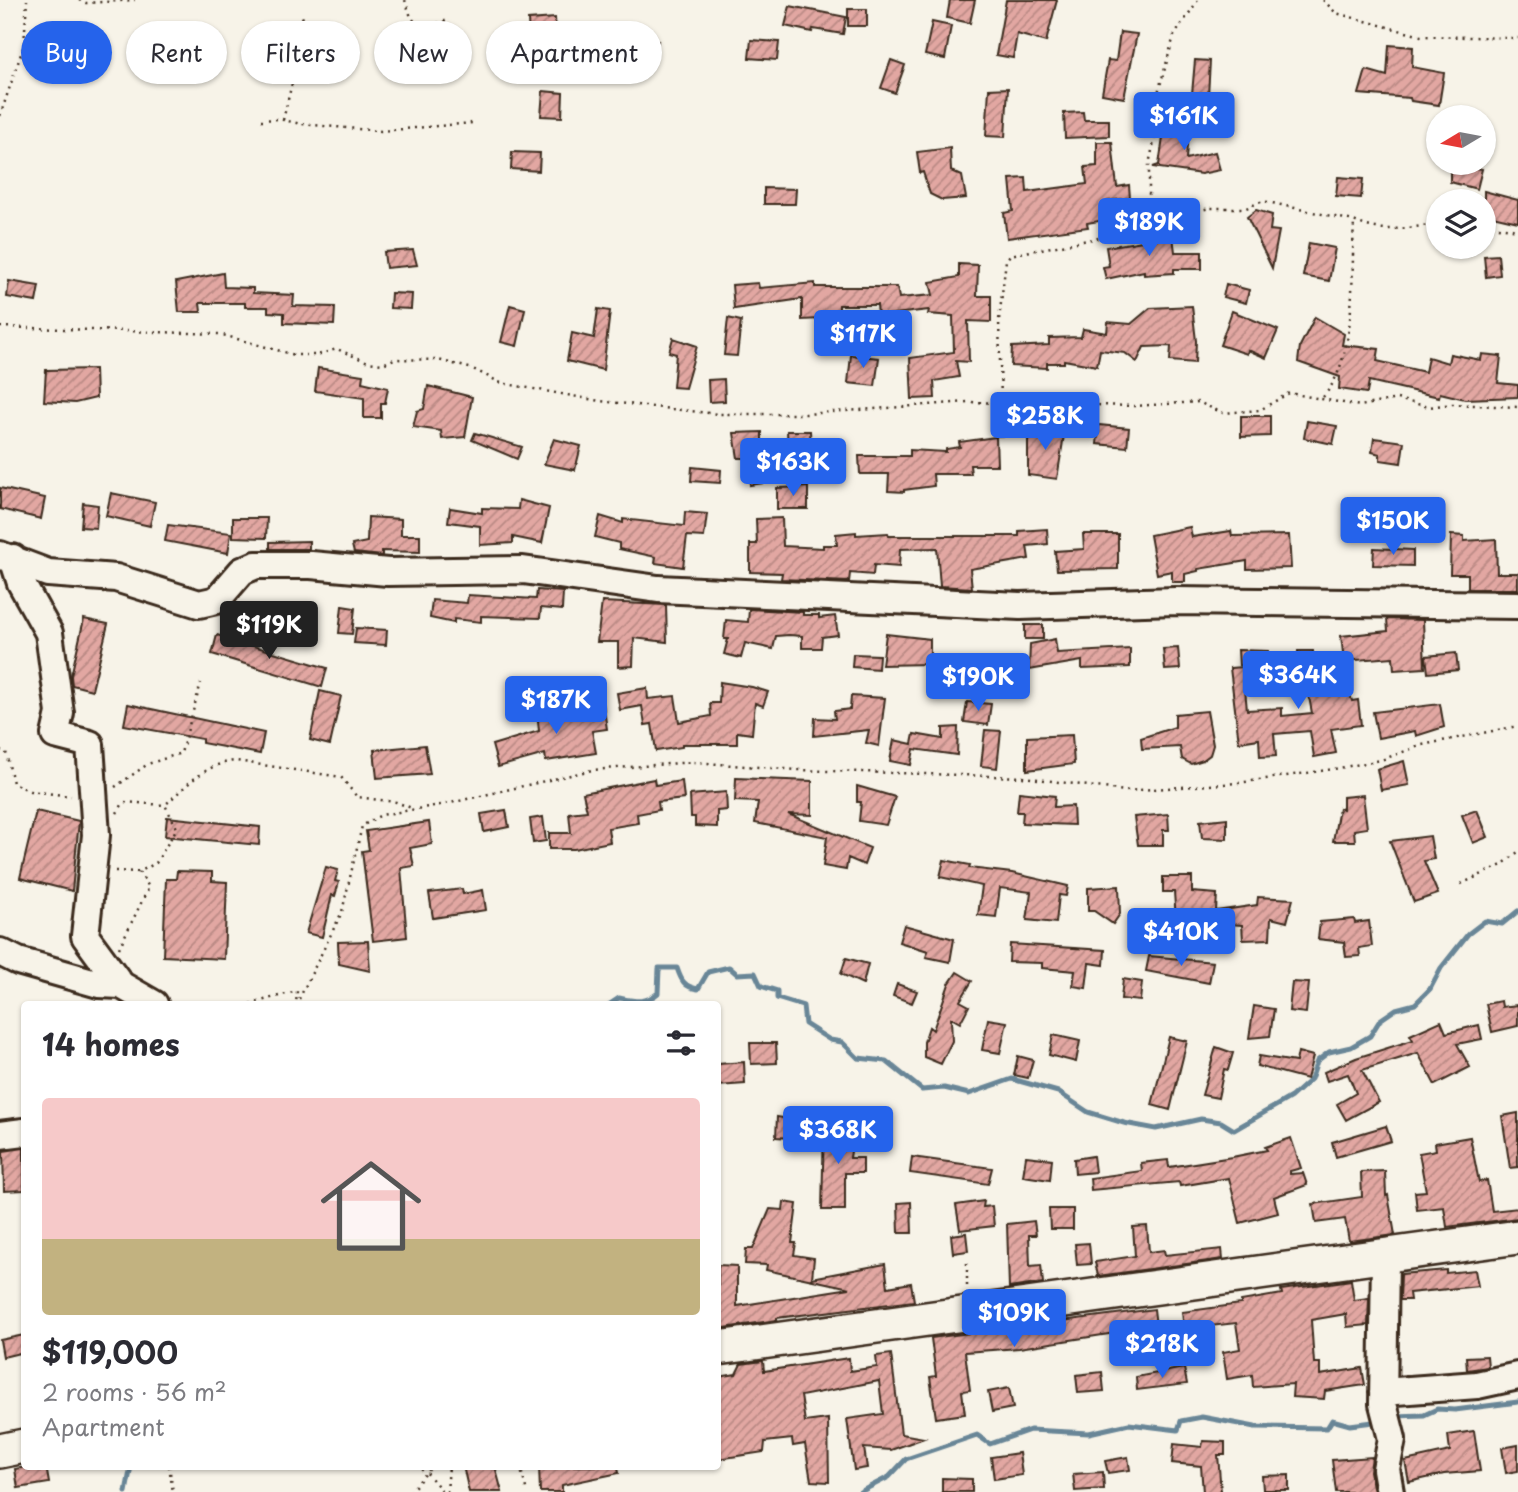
<!DOCTYPE html>
<html lang="en">
<head>
<meta charset="utf-8">
<style>
  :root { --surface:#fff; --page:#f7f7f7; --text:#2b2b33; --muted:#7c7c81; --accent:#2563eb }
  body { margin:0; font-family:"Playpen Sans",sans-serif; background:var(--page); color:var(--text); height:100vh; display:flex; flex-direction:column; font-size:26px; white-space:nowrap }
  * { box-sizing:border-box; margin:0 }
  p { font-size:23px; color:var(--muted) }
  .icon { flex:none; width:38px; height:38px; fill:none; stroke:currentColor; stroke-width:2; stroke-linecap:round; stroke-linejoin:round }
  .map { position:relative; flex:1; overflow:hidden }
  .details { position:absolute; left:21px; top:1001px; width:700px; height:469px; display:flex; flex-direction:column; background:var(--surface); border-radius:7px; box-shadow:0 2px 5px #0004 }
  .details>* { flex:none }
  .banner { position:absolute; left:21px; top:21px; width:700px; height:63px; display:flex; gap:14px }
  .needle { width:46px; rotate:260deg }
  .fabs { position:absolute; left:1426px; top:105px; display:grid; gap:14px }
  .fabs a { display:grid; place-items:center; width:70px; height:70px; border-radius:50%; background:var(--surface); box-shadow:0 2px 5px #0004; font-size:35px }
  .price { position:absolute; translate:-50% -60px; padding:0 16px; border-radius:7px; background:var(--accent); color:#fff; font-size:23px; line-height:46px; filter:drop-shadow(0 2px 4px #0008) }
  .price::after { content:''; position:absolute; left:50%; top:42px; width:21px; height:16px; margin-left:-10px; background:inherit; clip-path:polygon(0 0,100% 0,50% 100%) }
  .price.selected { background:#222; color:#fff }
  ul { padding:0; list-style:none }
  li { display:grid; align-content:center; gap:14px; height:371px; padding:0 21px }
  li span { display:grid; place-items:center; height:217px; border-radius:7px; color:#555 }
  li>.icon { margin-inline-start:auto }
  span .icon { width:126px; height:126px; fill:#fffc; stroke-width:1 }
  li b { font-size:30px }
  h2 { display:flex; justify-content:space-between; align-items:center; height:84px; padding:0 21px; font-size:30px }
  .pill { padding:0 24px; border-radius:32px; background:var(--surface); box-shadow:0 2px 5px #0004; font-size:24px; line-height:63px }
  .pill.selected { background:var(--accent); color:#fff }
  .map>svg:first-child { display:block }
  .lines { fill:none; stroke-linecap:round; stroke-linejoin:round }
  .stream { stroke:#698697; stroke-width:5 }
  .building { fill:url(#building-hatch); stroke:#3b2a1e; stroke-width:2 }
  .minor-casing { stroke:#3b2a1e; stroke-width:32 }
  .major-casing { stroke:#3b2a1e; stroke-width:38 }
  .path { stroke:#3b2a1e; stroke-width:2.5; stroke-dasharray:2 5; stroke-linecap:butt }
  .minor { stroke:#f7f3e8; stroke-width:26 }
  .major { stroke:#f7f3e8; stroke-width:33 }
</style>
</head>
<body>
<div class="map">
<svg width="1518" height="1492" viewBox="0 0 1518 1492">
  <defs>
    <pattern id="building-hatch" width="6" height="6" patternUnits="userSpaceOnUse" patternTransform="scale(1.75)"><rect width="6" height="6" fill="#e2a7a2"/><path d="M-1 1l2-2M0 6l6-6M5 7l2-2" fill="none" stroke="#b88883"/></pattern>
  </defs>
  <rect width="100%" height="100%" fill="#f7f3e8"/>
  <filter id="ink" filterUnits="userSpaceOnUse"><feTurbulence type="fractalNoise" baseFrequency=".0143" numOctaves="2"/><feDisplacementMap in="SourceGraphic" scale="14" xChannelSelector="R" yChannelSelector="G"/><feConvolveMatrix kernelMatrix="1 2 1 2 8 2 1 2 1" color-interpolation-filters="sRGB"/></filter>
  <g filter="url(#ink)">
    <g class="lines">
      <path class="stream" d="M610 1004 619 998C635 1001 645 1004 658 993L659 968H677C681 980 684 987 698 989L708 972 729 967 737 974 755 973 761 986 777 991V998L803 1006 805 1024 830 1040 842 1042 858 1058 886 1061 922 1090 944 1088 969 1094 1012 1079 1058 1092 1088 1112 1124 1123 1156 1129 1201 1119 1221 1122 1234 1130 1291 1097 1311 1079 1317 1061 1329 1052 1351 1047 1370 1036 1380 1020 1396 1009 1415 1004 1430 989 1441 968 1468 934 1485 921 1502 924 1518 911
        M1394 1416 1424 1415 1437 1409 1455 1410 1518 1402
        M126 1492 131 1466
        M860 1492 889 1477 906 1459 977 1435 990 1444 1030 1430 1089 1433 1129 1424 1178 1430 1181 1421 1202 1417 1255 1427 1327 1428 1332 1420 1350 1425 1381 1421"/>
    </g>
    <path class="building" d="M950 0H975L970 23 947 18Z
      M1006 0H1057L1046 42 1017 34 1013 58 996 55Z
      M790 6 846 17 843 34 813 29 812 32 785 26Z
      M848 9H867V26H848Z
      M555 18 556 32 529 34 528 20Z
      M932 22 951 26 945 59 925 55Z
      M1120 32 1137 34 1124 98 1102 94 1108 60 1116 61Z
      M644 38 658 41 650 70 636 66Z
      M751 40 779 42 777 60 749 58Z
      M1389 45 1413 47 1412 67 1444 73 1439 105 1411 101 1410 98 1359 94 1366 70 1387 76Z
      M449 59 451 72 430 75 428 61Z
      M891 60 905 65 895 93 881 88Z
      M1195 60 1210 61 1208 96 1192 94Z
      M1008 88 1005 137 986 136 989 89Z
      M543 91 563 93 562 117 541 116Z
      M1083 112 1084 120H1109V136L1065 138 1064 113Z
      M1172 120H1189L1186 159 1215 152 1220 170 1201 174 1153 167 1159 165 1164 131 1171 132Z
      M1097 142H1112L1117 187 1129 185 1130 198 1108 201 1111 219 1087 223 1088 227 1007 238 1004 213 1013 211 1010 179 1026 178 1027 192 1087 184 1085 167 1097 166Z
      M950 148 951 171 962 176 966 198 942 200 930 194 923 172 920 173 917 152Z
      M512 152 540 153 539 171 511 169Z
      M1450 163 1482 169 1477 189 1450 182Z
      M1338 177 1363 179 1361 198 1336 196Z
      M764 188 796 189 795 204H764Z
      M1484 191 1518 200V222L1484 214Z
      M1256 210 1272 215 1270 230 1279 231 1272 268 1247 217Z
      M1173 236 1175 252H1202V269H1174V273L1144 275V271L1106 279 1103 267 1109 266 1106 247Z
      M1309 243 1335 248 1329 281 1303 276Z
      M413 250 417 265 386 268 384 252Z
      M1498 255 1500 275 1486 277 1484 256Z
      M959 264 978 265 977 296H991V322L968 321 969 362 956 361 959 377 934 381 935 398 912 399 910 358 954 352 953 316 928 314 929 310 878 316 877 305H839V318L802 320V299L734 309 732 285 758 283 759 288 815 283V287H897L899 298 933 295 930 282 959 277Z
      M223 273 224 287 253 288V293L294 295 293 306 335 307 334 325 284 323V313L268 312V307H245V303H200L201 312H179L176 282Z
      M9 281 39 286 36 302 7 297Z
      M1226 284 1249 290 1246 303 1223 297Z
      M391 293 412 294 411 309 390 308Z
      M510 305 525 309 517 346 501 342Z
      M1192 306 1196 341 1195 363 1170 361 1171 346 1144 347 1137 362 1125 353 1100 350 1097 366 1064 360V363H1047V368L1011 366 1012 347 1049 345V338L1081 337 1083 329 1107 333 1108 322 1131 324 1150 308Z
      M598 309 610 311 603 370 567 361 572 333 594 338Z
      M1232 311 1278 330 1266 358 1248 350 1247 354 1220 345Z
      M1315 317 1344 334 1342 345 1379 349 1377 361 1425 372 1428 357 1448 363 1450 354 1481 360 1482 354 1501 356 1498 383 1518 385V397L1465 399 1440 393 1439 397 1369 381 1367 393 1339 389 1340 377 1298 362 1300 346Z
      M728 318 741 321 737 356 724 355Z
      M673 338 697 346 685 388 673 387 676 354 669 352Z
      M851 355 879 358 875 386 848 383Z
      M318 368 363 375 362 382 388 388 385 403H381V418H364V398L315 391Z
      M95 369 96 398 75 403 44 401 46 370Z
      M724 379 725 401 709 402 708 380Z
      M428 386 472 397 465 437 442 439 441 431 413 427 417 411 424 409Z
      M1241 416H1270V436L1241 437Z
      M1021 420 1022 434 997 436 996 422Z
      M1307 421 1337 426 1333 444 1304 438Z
      M1099 425 1129 428 1127 447 1097 444Z
      M1028 428 1065 429 1057 479 1028 475Z
      M787 431H810L811 446 788 449Z
      M762 432V451H759L764 483 750 485V458H738L734 433Z
      M475 433 522 447 517 459 472 440Z
      M996 437 997 465H970L971 474H933L934 486 904 490V492L888 491 889 474H860L859 456H910V450L946 452V449L960 447 959 442Z
      M1374 438 1404 442 1401 463 1380 460V454L1372 452Z
      M554 439 581 446 575 470 544 464Z
      M692 467 721 470 720 483 691 481Z
      M808 487V509H777V488Z
      M0 488 45 498 41 519 0 509Z
      M111 493 155 502 150 526 106 516Z
      M519 500 549 508 542 543 513 537V543L480 545V526L448 522 450 508 482 513V508L518 509Z
      M83 503 98 505 96 528 81 527Z
      M685 512 707 514 704 537 687 536 683 567 655 563 656 557 619 549V543L595 537 600 516 623 523V519L684 526Z
      M368 517 401 519V535H420V552L382 551V556L354 553 352 545 367 542Z
      M233 518H267L266 538 233 537Z
      M782 518 783 546 823 548V545H837L836 534 856 532V535L888 533 889 536H1019V531L1047 529 1048 544 1027 546 1029 559 970 569 972 588 940 586 937 548 900 549 899 567 874 565 873 575 850 573 849 582 781 579 782 573 750 572V544H757L756 519Z
      M168 525 231 533 228 553 165 541Z
      M1190 527 1192 537 1231 531 1232 536 1289 535 1291 568 1247 569V561L1198 569V571L1185 574V582H1172V571L1157 574 1150 535Z
      M1083 534H1118V569L1057 570 1055 551 1084 549Z
      M1451 535 1464 536V541L1496 539 1497 573H1518V589H1468V574H1450Z
      M309 541V549H270V542Z
      M1374 548 1413 550V566L1373 565Z
      M537 590 563 592 562 610 541 608 540 618 481 616V622L454 619V623L430 618 432 600 467 603 468 595 536 599Z
      M602 602 666 605 667 642 634 638 633 666 618 667V642H597Z
      M342 606 355 608 352 634 339 633Z
      M749 609 803 612V615H819V618L835 616 838 635 822 637 821 648H802V636L789 635 776 636 773 649 745 643 741 658 724 654 728 639H724L726 620 748 622Z
      M84 619 108 624 92 690 72 685 71 676Z
      M1387 619 1423 620 1425 668 1394 670 1393 657 1344 661 1341 636 1388 631Z
      M1025 625H1043V639H1025Z
      M356 628 387 630 386 645 354 643Z
      M886 634 930 639V664L882 665Z
      M217 635 327 668 322 687 212 654Z
      M1055 639 1057 653 1130 649V667L1082 669V661L1029 670 1030 644Z
      M1178 648 1180 669 1165 670 1163 649Z
      M1238 650 1268 651V666L1239 665Z
      M1298 651H1313V666L1333 665 1335 693 1349 691 1352 701 1358 700 1361 725 1331 729 1336 753 1314 757 1310 731 1274 734 1276 756 1260 757 1259 739 1239 742 1230 668 1243 667 1247 710 1282 708V716L1312 713 1307 686H1305V668H1297Z
      M1456 653 1458 670 1428 673 1426 656Z
      M853 654 879 655 878 669 852 667Z
      M720 682 752 687 768 692 763 706 755 703 752 734 737 732V744H682V747L656 751 652 724 645 725 642 706 620 710 617 693 647 688 648 699 675 696 679 722 711 716 710 703H719Z
      M320 691 341 696 330 745 310 740Z
      M851 696 885 698 879 746 866 743 869 730 814 736 815 718 835 719 834 711 850 709Z
      M967 702 991 704 988 725 964 722Z
      M603 703 607 729 592 731 596 753 546 761 545 754 498 767 492 745 539 731 537 712H555Z
      M128 704 264 733 260 754 202 743V739L124 725Z
      M1440 704 1444 727 1416 736 1415 731 1378 738 1373 712Z
      M1207 711 1213 745 1210 755 1203 760 1191 764 1182 759 1180 747 1142 749 1141 738 1175 727V714Z
      M958 727 957 755 914 749 911 765 890 761 894 740 912 744 914 734 943 739V728Z
      M985 730 1001 731 997 768 981 766Z
      M1072 735 1074 764 1027 770V737Z
      M425 745 430 774 377 778 374 750Z
      M1404 761 1409 785 1381 790 1377 769Z
      M736 778 812 781V815L788 814 870 848 864 865 848 858 846 870 823 866 827 837 755 823 758 802 735 801Z
      M654 779 655 785 682 781 684 799 658 802 659 810 637 814 638 823 608 828 610 842 574 849H549V833H571L569 813 587 811 583 793Z
      M857 786 895 797 886 825 859 821 861 802H857Z
      M726 792 727 810 717 811V827L695 826V817H691L690 795Z
      M1019 792 1055 796 1054 807 1073 806 1074 825 1022 823 1023 812H1017Z
      M1363 795 1367 828 1354 830 1355 841H1333L1339 808 1343 809V797Z
      M506 810 509 827 484 832 481 814Z
      M1477 810 1488 837 1473 843 1462 815Z
      M36 811 79 821 72 891 20 878Z
      M1168 814 1169 830H1163V845H1138L1134 817Z
      M167 817 260 827 259 845 165 836Z
      M543 817 546 841 533 843 530 819Z
      M1227 818V839L1202 838 1200 821Z
      M429 822 432 844 410 848 414 866 401 868 407 937 373 941 362 851 369 850 366 831Z
      M1430 836 1434 859 1424 861 1438 894 1414 902 1390 841Z
      M944 860 970 865 969 868 1012 873 1068 886 1066 896 1059 895 1056 923 1027 920 1031 892 1000 888 996 917 978 915 982 886 940 877Z
      M326 867 338 870 335 881 339 882 335 896 332 895 322 937 306 933Z
      M177 871 212 872V881L227 882 224 959 163 956 166 879H176Z
      M1163 877H1192V892L1217 894 1216 911 1257 905 1258 897 1293 899 1287 922 1271 918 1270 939 1243 940 1242 925 1176 920 1174 892H1163Z
      M1119 886 1120 914 1113 924 1094 911H1088V888Z
      M462 889 463 894 483 890 486 910 433 918 429 893Z
      M1354 919 1355 923 1369 921 1372 946 1359 948 1360 956 1346 957 1344 942 1318 939 1320 922Z
      M904 925 954 939 950 962 926 957 928 951 899 942Z
      M368 941 370 971 339 964 338 942Z
      M1010 944 1105 950 1104 965 1089 963 1086 988 1073 986 1075 971 1042 968V963L1009 962Z
      M1149 956 1213 962 1209 983 1146 971Z
      M846 958 868 964 863 984 841 974Z
      M957 972 972 981 960 1001 969 1006 960 1023 951 1018 952 1041 941 1064 924 1057V1042L929 1027 933 1030 949 984Z
      M1123 979 1142 982 1140 1001 1121 999Z
      M1292 982 1309 983 1306 1013 1289 1011Z
      M897 984 917 991 912 1003 893 996Z
      M1501 1001 1502 1007 1518 1005V1026L1492 1032 1486 1004Z
      M1254 1006 1274 1009 1270 1036 1249 1038Z
      M988 1019 1007 1022 1000 1053 982 1050Z
      M1441 1021 1446 1033 1479 1025 1482 1039 1457 1044 1470 1067 1435 1085 1418 1053 1362 1070 1379 1102 1346 1120 1337 1104 1356 1093 1348 1074 1327 1081 1324 1072 1356 1058 1413 1040 1410 1035Z
      M1053 1035 1080 1041 1076 1062 1049 1055Z
      M1169 1037 1187 1041 1170 1110 1152 1105Z
      M750 1043H776L777 1063 751 1064Z
      M1216 1047 1233 1053 1228 1070 1224 1069 1218 1098 1202 1095Z
      M1298 1052 1313 1056 1307 1079 1257 1066 1259 1056 1296 1062Z
      M1018 1056 1033 1060 1028 1078 1014 1075Z
      M744 1062 745 1084 718 1086V1064Z
      M1518 1113V1167L1510 1168 1502 1116Z
      M777 1117 809 1122 806 1139 776 1137Z
      M824 1125 854 1130 850 1158H863V1173H845V1210H822Z
      M1386 1126 1391 1141 1336 1157 1332 1142Z
      M1470 1137 1479 1182 1487 1180 1492 1211 1518 1208V1218L1447 1227 1444 1207 1417 1210 1415 1192 1426 1191 1419 1153 1436 1150 1435 1143Z
      M1291 1138 1301 1168 1290 1171V1174L1303 1173 1307 1185 1274 1197 1278 1213 1240 1223 1229 1178 1180 1186 1179 1182 1091 1190 1090 1178 1142 1171 1141 1163 1168 1160 1169 1167 1232 1157 1267 1150 1265 1147Z
      M24 1148V1190L4 1191 3 1151Z
      M1026 1156 1052 1159 1050 1180 1023 1176Z
      M1093 1156 1095 1172 1075 1174 1074 1159Z
      M912 1157 992 1168 988 1184 910 1173Z
      M1385 1171 1386 1196 1388 1195 1395 1235 1349 1241 1345 1219 1316 1223 1313 1204 1362 1197 1361 1172Z
      M984 1201 983 1207 992 1206 994 1226 960 1230 956 1205Z
      M784 1202 797 1204 792 1243H796L794 1255 814 1258 812 1278 885 1264 888 1287 911 1283 914 1301 777 1318V1320L718 1329V1265L737 1266V1306L850 1288 766 1270 767 1265 745 1264 746 1249H753L770 1209 783 1210Z
      M911 1202 912 1233H899L898 1203Z
      M1049 1209H1073V1229H1050Z
      M1034 1221 1036 1235H1029L1030 1266 1041 1265 1043 1283 1009 1288 1007 1224Z
      M1147 1226 1149 1252 1164 1250 1165 1255 1222 1249 1223 1259 1098 1276 1095 1262 1135 1256 1133 1227Z
      M966 1233 968 1251 953 1253 951 1235Z
      M1089 1243 1091 1264 1077 1265 1075 1244Z
      M1446 1270V1273L1475 1270 1478 1286 1409 1293 1410 1300H1400L1401 1274Z
      M1351 1280 1354 1300 1369 1298 1368 1325 1347 1327 1346 1314 1311 1320 1314 1363H1320V1375L1362 1368 1365 1385 1325 1391 1324 1399 1292 1397 1293 1384 1253 1387 1252 1375 1227 1379 1223 1352 1240 1349 1236 1323 1184 1329 1182 1312 1241 1304V1301L1282 1294 1281 1290Z
      M1154 1309 1156 1326 1141 1329 1019 1348 965 1352 970 1390 962 1391 965 1414 936 1418 930 1377 936 1376 931 1338Z
      M24 1335V1352L3 1357 0 1340Z
      M891 1354 901 1434 924 1438 891 1450 864 1448 867 1468 854 1470 847 1419 883 1414 879 1381 801 1396 805 1422 828 1419 829 1482 811 1481 805 1444 793 1446 792 1439 765 1442 764 1452 718 1459V1377L736 1374 741 1364 763 1361 764 1371 849 1358 850 1371 877 1367 876 1356Z
      M1487 1356 1488 1367 1467 1370 1466 1357Z
      M1184 1368 1187 1384 1137 1390 1136 1377Z
      M1102 1372 1104 1391 1078 1393 1076 1375Z
      M1009 1388 1013 1408 992 1412 988 1392Z
      M1474 1431 1480 1471 1444 1474 1409 1482 1405 1461 1450 1451 1448 1435Z
      M1203 1441 1225 1442V1455H1218L1221 1492H1203L1201 1466 1172 1463 1174 1444 1202 1447Z
      M1518 1445V1471L1506 1473 1502 1448Z
      M1019 1453 1022 1475 994 1479 991 1457Z
      M1128 1457 1130 1470 1108 1473 1105 1461Z
      M1372 1457 1370 1471 1374 1492H1336L1332 1460Z
      M31 1466H46L49 1483 18 1488 15 1469Z
      M463 1466H495L502 1492H469Z
      M539 1466H618L619 1473 562 1485V1492H540Z
      M1103 1472 1104 1489 1075 1491 1073 1474Z
      M1289 1475V1490H1263L1262 1476Z
      M942 1478 972 1479V1492H942Z"/>
    <g class="lines">
      <g class="minor-casing">
        <path id="minor" d="M0 555 48 573 116 578 199 604 217 600 242 571 256 565H311L388 572 523 570 658 589 1020 606 1175 601 1518 605
          M13 558 21 583 49 633 60 713 55 735 90 744 96 835 85 936 121 985
          M0 952 18 961 99 984 121 985 154 1004
          M0 1135 24 1132
          M1385 1256 1383 1404 1392 1439 1386 1469 1390 1492
          M1383 1392 1477 1385 1518 1376"/>
      </g>
      <g class="major-casing">
        <path id="major" d="M718 1348 1518 1237
          M0 1451 24 1446"/>
      </g>
      <path class="path" d="M79 0 86 3 135 0
        M405 0 411 17 424 33
        M1323 0 1336 13 1421 36 1518 38
        M428 61 420 52V37L435 24 448 20
        M0 116 24 45 27 0
        M261 120 279 119 301 124 381 131 472 123
        M283 120 306 26 301 14
        M1155 222 1149 194V164L1156 133V100L1174 36 1198 0
        M1484 225 1518 230
        M0 327 219 334 295 355H317L337 349 368 362 383 364 394 359 438 360 473 369 501 383 600 401 717 414H806L968 402 1135 406 1198 402 1223 413 1260 410 1289 393 1360 406 1397 399 1429 407 1452 404 1518 407
        M1323 397C1358 358 1351 273 1354 222
        M1001 403 999 320 1006 260 1010 255 1124 233 1176 216 1210 208H1246L1263 201 1354 221C1382 235 1409 227 1438 224
        M0 750 6 752 13 783 30 791 71 796
        M115 787 148 764 181 753 201 683
        M117 813 124 802 164 805
        M115 871 139 872
        M1461 884 1502 865 1518 852
        M119 948 149 887 139 872 156 863 177 828 165 805C186 786 206 763 236 761L341 777 357 797 396 802 414 809
        M299 999 342 912 362 826 381 815 446 804 592 770 693 762 798 770 1023 777 1125 791 1238 783 1334 769 1381 760 1422 745 1518 726
        M250 1004 297 991 296 1004
        M967 1263V1288
        M169 1466 173 1492
        M415 1466 426 1472 443 1492
        M520 1466 527 1492
        M410 1492 432 1466
        M447 1492 449 1466"/>
      <use href="#minor" class="minor"/>
      <use href="#major" class="major"/>
    </g>
  </g>
</svg>
<div class="fabs">
<a><svg class="needle" viewBox="-14 -14 28 28"><path d="M0-13l5 13h-10z" fill="#e53935"/><path d="M0 13l5-13h-10z" fill="#7c7c81"/></svg></a>
<a><svg class="icon" aria-label="layers" viewBox="0 0 24 24"><path d="M12 4l9 5-9 5-9-5zM3 14l9 5 9-5"/></svg></a>
</div>
<b class="price" style="left:1184px;top:152px">$161K</b>
<b class="price" style="left:1149px;top:258px">$189K</b>
<b class="price" style="left:863px;top:370px">$117K</b>
<b class="price" style="left:1045px;top:452px">$258K</b>
<b class="price" style="left:793px;top:498px">$163K</b>
<b class="price" style="left:1393px;top:557px">$150K</b>
<b class="price selected" style="left:269px;top:661px">$119K</b>
<b class="price" style="left:1298px;top:711px">$364K</b>
<b class="price" style="left:978px;top:713px">$190K</b>
<b class="price" style="left:556px;top:736px">$187K</b>
<b class="price" style="left:1181px;top:968px">$410K</b>
<b class="price" style="left:838px;top:1166px">$368K</b>
<b class="price" style="left:1014px;top:1349px">$109K</b>
<b class="price" style="left:1162px;top:1380px">$218K</b>
<div class="banner">
<a class="pill selected">Buy</a>
<a class="pill">Rent</a>
<a class="pill">Filters</a>
<a class="pill">New</a>
<a class="pill">Apartment</a>
</div>
<section class="details">
<h2>14 homes<svg class="icon" aria-label="filters" viewBox="0 0 24 24"><path d="M4 7h16M4 17h16"/><circle cx="9" cy="7" r="2"/><circle cx="15" cy="17" r="2"/></svg></h2>
<ul>
<li><span style="background:linear-gradient(#f6c9c9 65%,#c2b280 0)"><svg class="icon" aria-label="home" viewBox="0 0 24 24"><path d="M3 11l9-7 9 7M6 9v11h12V9"/></svg></span><div><b>$119,000</b><p>2 rooms · 56 m²</p><p>Apartment</p></div></li>
</ul>
</section>
</div>
</body>
</html>
